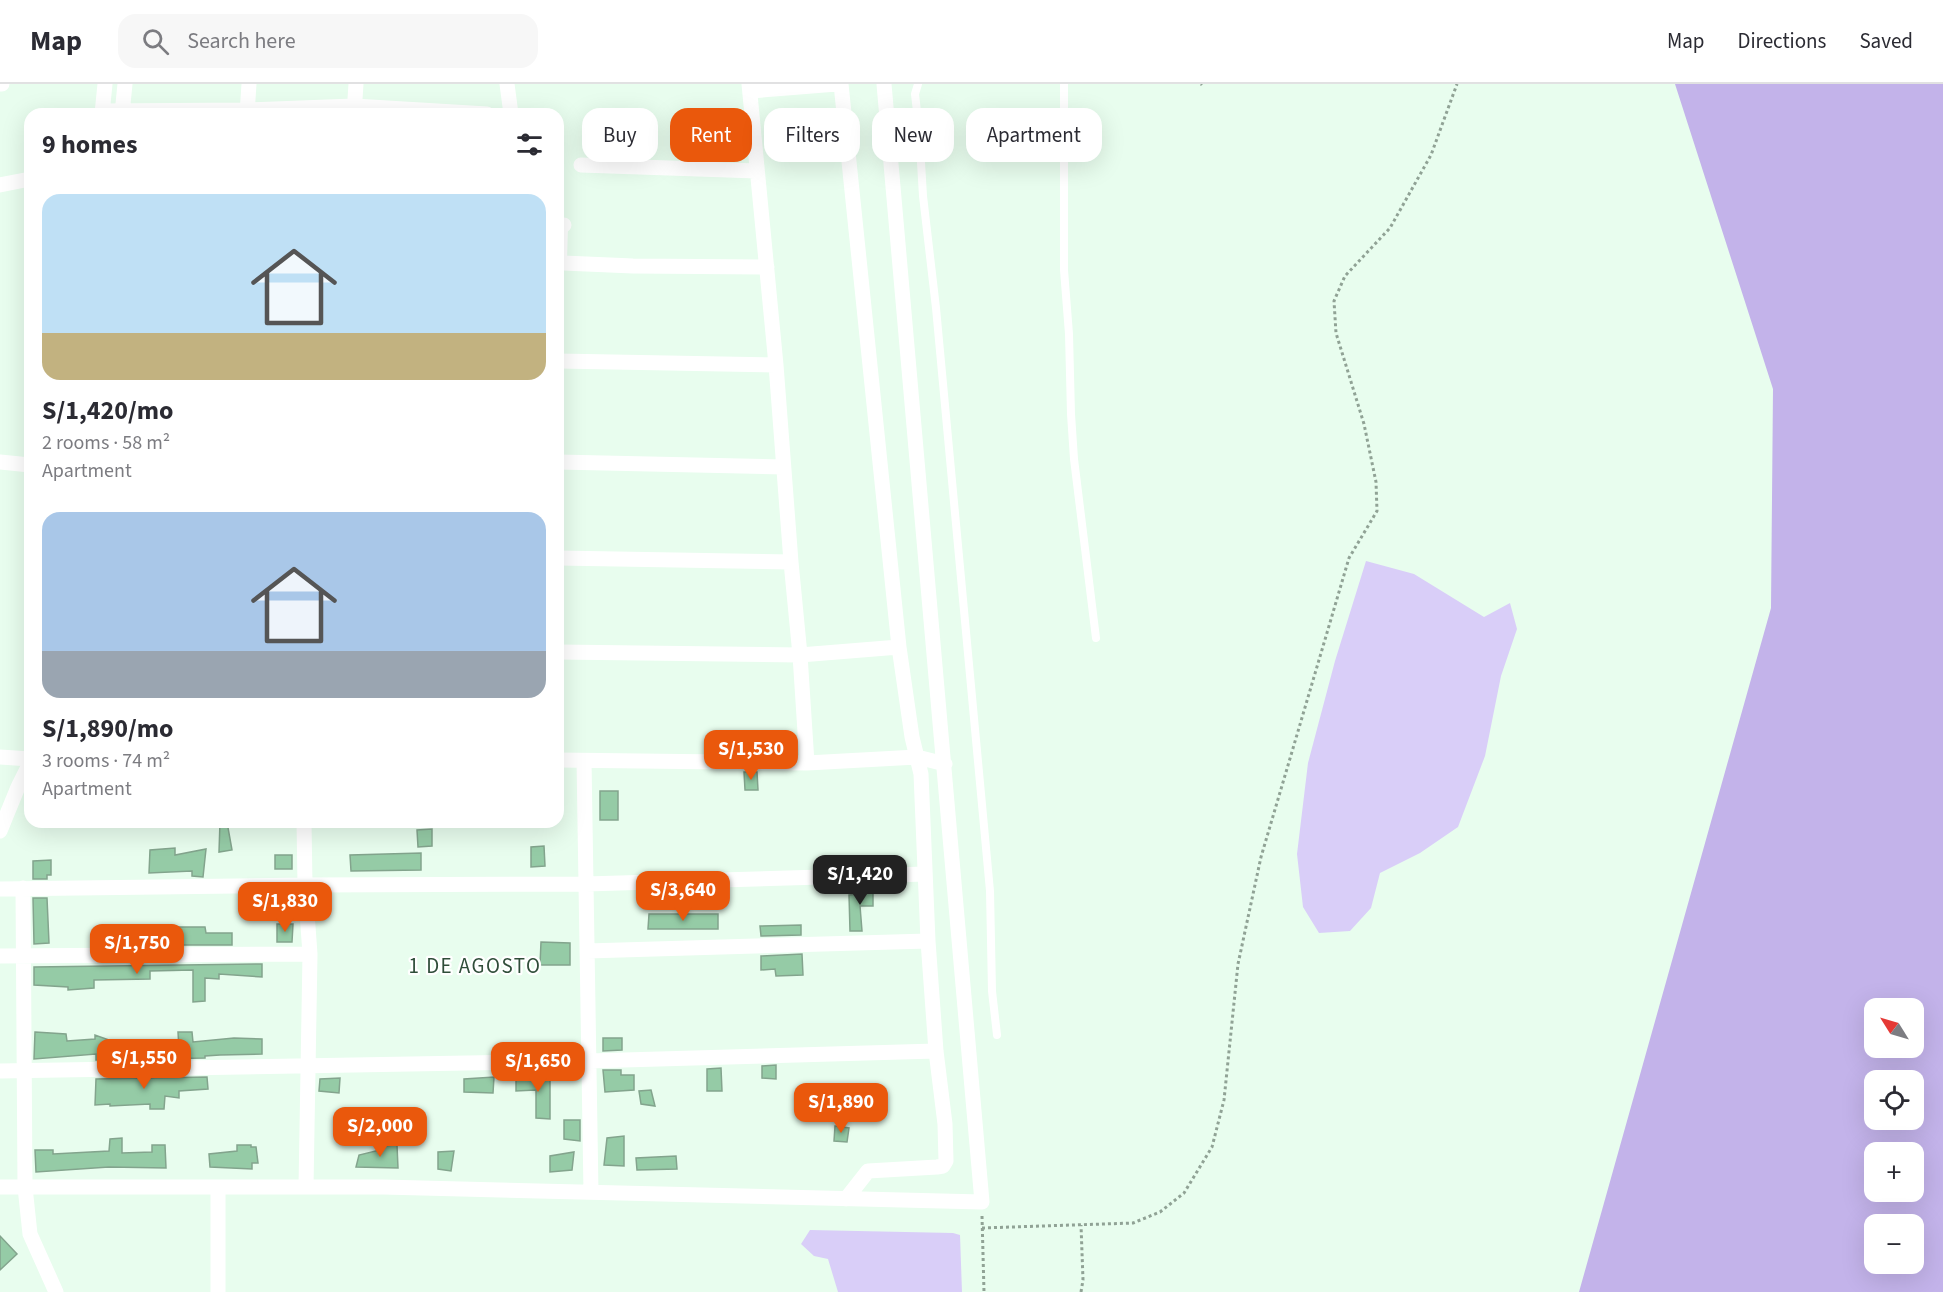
<!DOCTYPE html>
<html lang="en">
<head>
<meta charset="utf-8">
<style>
  :root { --surface:#fff; --page:#f7f7f7; --text:#2b2b33; --muted:#7c7c81; --line:#e1e1e2; --accent:#ea580c }
  body { margin:0; font-family:"Source Sans 3",sans-serif; background:var(--page); color:var(--text); height:100vh; display:flex; flex-direction:column; font-size:22px; white-space:nowrap }
  * { box-sizing:border-box; margin:0 }
  p { font-size:20px; color:var(--muted) }
  .icon { flex:none; width:33px; height:33px; fill:none; stroke:currentColor; stroke-width:2; stroke-linecap:round; stroke-linejoin:round }
  .map { position:relative; flex:1; overflow:hidden }
  .panel { position:absolute; left:24px; top:24px; width:540px; height:720px; display:flex; flex-direction:column; background:var(--surface); border-radius:18px; box-shadow:0 6px 24px #0002 }
  .panel>* { flex:none }
  .guide { position:absolute; left:582px; top:24px; width:570px; height:54px; display:flex; gap:12px }
  .needle { width:39px; rotate:307deg }
  .tools { position:absolute; left:1864px; top:914px; display:grid; gap:12px }
  .tools a { display:grid; place-items:center; width:60px; height:60px; border-radius:12px; background:var(--surface); box-shadow:0 6px 24px #0002; font-size:30px }
  .price { position:absolute; translate:-50% -51px; padding:0 14px; border-radius:12px; background:var(--accent); color:#fff; font-size:20px; line-height:39px; filter:drop-shadow(0 2px 3px #0008) }
  .price::after { content:''; position:absolute; left:50%; top:36px; width:18px; height:14px; margin-left:-9px; background:inherit; clip-path:polygon(0 0,100% 0,50% 100%) }
  .price.on { background:#222; color:#fff }
  ul { padding:0; list-style:none }
  li { display:grid; align-content:center; gap:12px; height:318px; padding:0 18px }
  li span { display:grid; place-items:center; height:186px; border-radius:18px; color:#555 }
  li>.icon { margin-inline-start:auto }
  span .icon { width:108px; height:108px; fill:#fffc; stroke-width:1 }
  li b { font-size:26px }
  h2 { display:flex; justify-content:space-between; align-items:center; height:72px; padding:0 18px; font-size:26px }
  .tag { padding:0 21px; border-radius:18px; background:var(--surface); box-shadow:0 6px 24px #0002; font-size:21px; line-height:54px }
  .tag.on { background:var(--accent); color:#fff }
  header { display:flex; align-items:center; gap:36px; box-sizing:border-box; height:84px; padding:0 30px; background:var(--surface); border-bottom:2px solid var(--line) }
  header strong { font-size:28px }
  nav { display:flex; gap:33px; margin-inline-start:auto; font-size:21px }
  .search { width:420px; height:54px; background:var(--page); display:flex; align-items:center; gap:15px; box-sizing:border-box; padding:0 21px; border-radius:18px; color:var(--muted); font-size:22px }
  .map>svg:first-child { display:block }
  .green { fill:#d9cef8 }
  .water { fill:#c3b3ea; fill-rule:evenodd }
  .building { fill:#95cba6; stroke:#83a48d; stroke-width:1.5 }
  .lines { fill:none; stroke-linecap:round; stroke-linejoin:round }
  .path { stroke:#90a295; stroke-width:3; stroke-dasharray:3 3; stroke-linecap:butt }
  .lane { stroke:#fff; stroke-width:8 }
  .street { stroke:#fff; stroke-width:15 }
  .labels { text-anchor:middle; stroke-width:4.5; stroke-linejoin:round; paint-order:stroke }
  .neighbourhood-label { font-size:21px; letter-spacing:1.5px; fill:#2f4d39; stroke:#fff }
</style>
</head>
<body>
<header>
<strong>Map</strong>
<div class="search"><svg class="icon" aria-label="search" viewBox="0 0 24 24"><circle cx="10" cy="10" r="6"/><path d="M15 15l6 6"/></svg>Search here</div>
<nav><a>Map</a><a>Directions</a><a>Saved</a></nav>
</header>
<div class="map">
<svg width="1943" height="1208" viewBox="0 0 1943 1208">
  <rect width="100%" height="100%" fill="#e8fdee"/>
  <path class="green" d="M1366 477 1414 490 1484 533 1510 519 1517 545 1501 592 1485 672 1458 743 1420 769 1380 789 1371 824 1350 847 1319 849 1303 823 1297 770 1308 679 1335 577Z
    M810 1146 953 1149 960 1151 962 1208H838L828 1175 814 1172 801 1160Z"/>
  <path class="water" d="M1675 0H1943V1208H1579L1771 524 1773 305ZM1875 924H1914V963H1875ZM1875 996H1914V1035H1875ZM1875 1068H1914V1107H1875ZM1875 1140H1914V1179H1875Z"/>
  <path class="building" d="M744 688H757L758 706H745Z
    M600 707H618V736H600Z
    M220 738H227L232 766 219 768Z
    M432 745V762L418 763 417 746Z
    M544 762 545 782 531 783V763Z
    M175 764V771L206 765 203 793 192 792V787L149 789 150 766Z
    M421 769V786L351 787 350 771Z
    M275 771H292V785H275Z
    M51 776V791H47V795H33V777Z
    M873 801V822H860L862 847H850L849 811 860 810V812V802Z
    M33 814H47L49 859 34 860Z
    M649 830H718V845H648Z
    M277 840H293L292 858H277Z
    M801 841V851L761 852 760 842Z
    M150 843H205L206 849H232V861H138V849H150Z
    M541 858 570 859V881H540Z
    M802 870 803 891 776 892 775 885 761 886V872Z
    M262 880V893L219 890V895L205 894V917L193 918V886L150 887V895L94 896V904L68 906V903L34 901V883Z
    M35 948 66 950 67 957 95 955V951L109 956V966H123L179 965 178 948H192L193 958 234 954 262 955V970L220 971 205 972V974L96 976V970L34 975Z
    M603 954H622V966L603 967Z
    M776 981V995L762 994V982Z
    M721 984 722 1007H707V985Z
    M603 986H621V991H634V1006L605 1008Z
    M550 990V1035L536 1034V1006L516 1007V995Z
    M207 993 208 1005 179 1007V1014L165 1012 164 1025H150V1020L110 1022V1020L95 1021 96 995Z
    M494 993 493 1009 464 1008V995Z
    M340 994 339 1009 319 1007 320 995Z
    M651 1006 655 1022 641 1020 639 1007Z
    M564 1036H580V1057L564 1055Z
    M835 1042 849 1044 847 1058 834 1057Z
    M624 1052V1082L604 1081 607 1054Z
    M122 1054V1069L152 1068V1061H165L166 1084 109 1083 36 1088 35 1066H53V1070L109 1067 110 1055Z
    M237 1061H251V1063H256L258 1079H252V1085L210 1083 209 1070 237 1067Z
    M397 1061 398 1084 356 1083 359 1071 380 1066V1062Z
    M454 1067 451 1087 438 1085V1068Z
    M574 1068 572 1086 550 1088V1072Z
    M676 1072 677 1085 637 1086 636 1074Z
    M0 1152 17 1170 0 1186Z"/>
  <g class="lines">
    <path class="path" d="M1201 0 1202 1
      M982 1132 984 1208
      M982 1144 1133 1139 1160 1128 1184 1109 1212 1063 1224 1016 1238 880 1261 773 1349 474 1377 427 1376 398 1364 340 1336 249 1334 217 1345 192 1390 144 1431 71 1457 0
      M1081 1208 1083 1196 1081 1141"/>
    <path class="lane" d="M918 0 915 10 919 45 923 112 936 224 990 807 992 907 997 951
      M1064 0V186L1069 250 1071 330 1074 375 1096 554
      M563 179 564 141"/>
    <path class="street" d="M0 0H2
      M507 0 511 30
      M749 0 776 281 791 478 800 571 807 679
      M841 0 899 563 912 653 921 690 928 857 936 967 945 1040 946 1077 943 1082 937 1083 868 1087 846 1115
      M750 7 837 0
      M102 27 248 26 354 22 487 30
      M102 30 105 0
      M122 30 125 0
      M247 30 249 0
      M354 30 356 0
      M581 81 757 87
      M0 101 30 95
      M558 141H564
      M563 179 633 182 767 183
      M558 277 776 281
      M0 378 30 381
      M558 378 783 383
      M558 474 791 478
      M558 568 800 571 899 563
      M0 673 30 675
      M558 676 807 679 917 673 945 680
      M584 677 591 1108
      M304 738 305 801 310 870 306 1103
      M0 747 18 703 30 679
      M23 804 25 1103 30 1150 56 1208
      M0 805 305 801 586 800 925 790
      M587 867 928 857
      M0 872 310 870
      M0 987 589 977 936 967
      M0 1103H383L982 1118 884 0
      M218 1103V1208"/>
  </g>
  <g class="labels">
    <g class="neighbourhood-label">
      <text x="475" y="889">1 DE AGOSTO</text>
    </g>
  </g>
</svg>
<div class="tools">
<a><svg class="needle" viewBox="-14 -14 28 28"><path d="M0-13l5 13h-10z" fill="#e53935"/><path d="M0 13l5-13h-10z" fill="#7c7c81"/></svg></a>
<a><svg class="icon" aria-label="locate" viewBox="0 0 24 24"><circle cx="12" cy="12" r="6"/><path d="M12 2v4M12 18v4M2 12h4M18 12h4"/></svg></a>
<a>+</a>
<a>−</a>
</div>
<b class="price" style="left:751px;top:697px">S/1,530</b>
<b class="price on" style="left:860px;top:822px">S/1,420</b>
<b class="price" style="left:683px;top:838px">S/3,640</b>
<b class="price" style="left:285px;top:849px">S/1,830</b>
<b class="price" style="left:137px;top:891px">S/1,750</b>
<b class="price" style="left:144px;top:1006px">S/1,550</b>
<b class="price" style="left:538px;top:1009px">S/1,650</b>
<b class="price" style="left:841px;top:1050px">S/1,890</b>
<b class="price" style="left:380px;top:1074px">S/2,000</b>
<div class="guide">
<a class="tag">Buy</a>
<a class="tag on">Rent</a>
<a class="tag">Filters</a>
<a class="tag">New</a>
<a class="tag">Apartment</a>
</div>
<section class="panel">
<h2>9 homes<svg class="icon" aria-label="filters" viewBox="0 0 24 24"><path d="M4 7h16M4 17h16"/><circle cx="9" cy="7" r="2"/><circle cx="15" cy="17" r="2"/></svg></h2>
<ul>
<li><span style="background:linear-gradient(#bfe0f5 75%,#c2b280 0)"><svg class="icon" aria-label="home" viewBox="0 0 24 24"><path d="M3 11l9-7 9 7M6 9v11h12V9"/></svg></span><div><b>S/1,420/mo</b><p>2 rooms · 58 m²</p><p>Apartment</p></div></li>
<li><span style="background:linear-gradient(#a9c7e8 75%,#9aa5b1 0)"><svg class="icon" aria-label="home" viewBox="0 0 24 24"><path d="M3 11l9-7 9 7M6 9v11h12V9"/></svg></span><div><b>S/1,890/mo</b><p>3 rooms · 74 m²</p><p>Apartment</p></div></li>
</ul>
</section>
</div>
</body>
</html>
